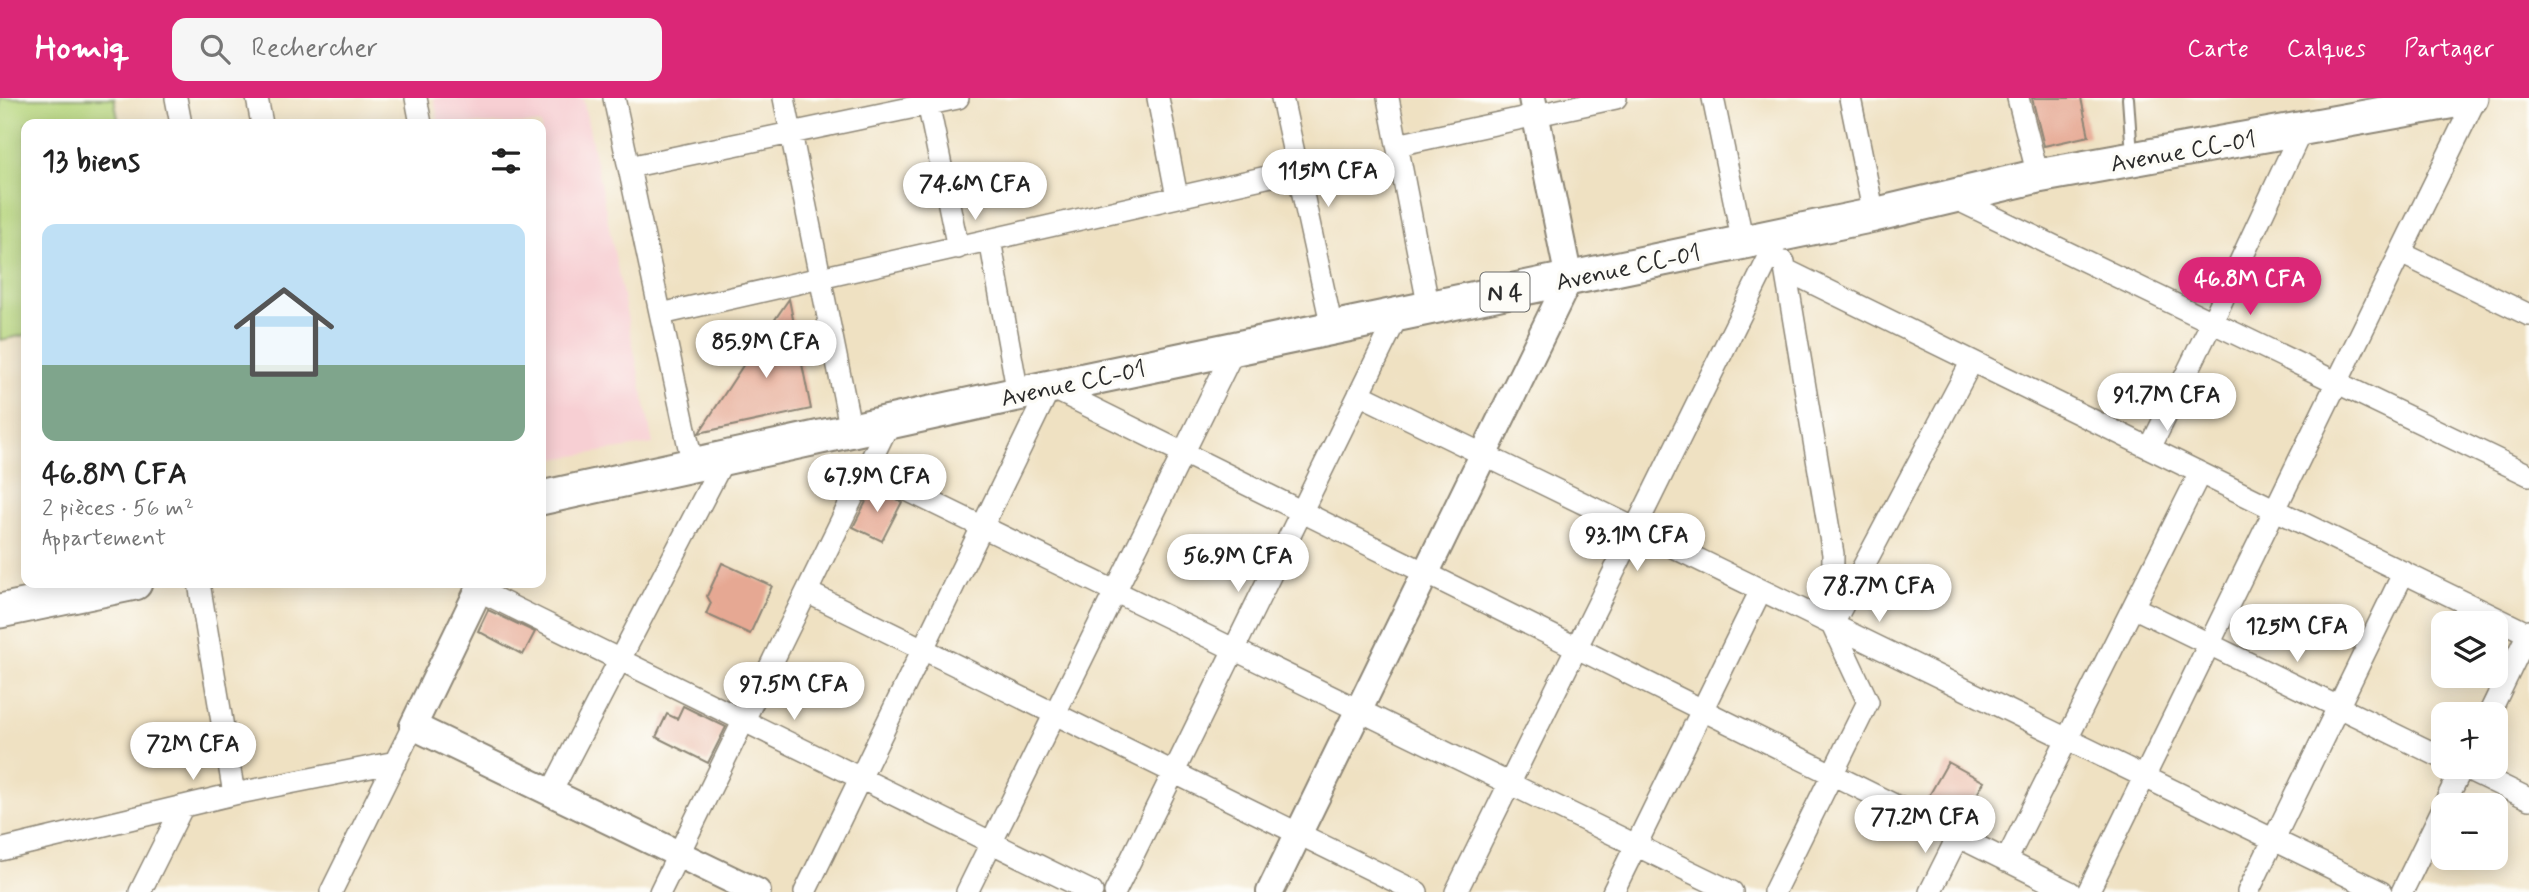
<!DOCTYPE html>
<html lang="fr">
<head>
<meta charset="utf-8">
<style>
  :root { --surface:#fff; --page:#f6f6f6; --text:#222; --muted:#767676; --accent:#db2777 }
  body { margin:0; font-family:Mynerve,sans-serif; background:var(--page); color:var(--text); height:100vh; display:flex; flex-direction:column; font-size:26px; white-space:nowrap }
  * { box-sizing:border-box; margin:0 }
  p { font-size:23px; color:var(--muted) }
  .icon { flex:none; width:38px; height:38px; fill:none; stroke:currentColor; stroke-width:2; stroke-linecap:round; stroke-linejoin:round }
  .map { position:relative; flex:1; overflow:hidden }
  .drawer { position:absolute; left:21px; top:21px; width:525px; height:469px; display:flex; flex-direction:column; background:var(--surface); border-radius:14px; box-shadow:0 4px 18px #0003 }
  .drawer>* { flex:none }
  .tools { position:absolute; left:2431px; top:513px; display:grid; gap:14px }
  .tools a { display:grid; place-items:center; width:77px; height:77px; border-radius:14px; background:var(--surface); box-shadow:0 4px 18px #0003; font-size:35px }
  .price { position:absolute; translate:-50% -60px; padding:0 16px; border-radius:24px; background:#fff; color:#222; font-size:23px; line-height:46px; filter:drop-shadow(0 2px 4px #0008) }
  .price::after { content:''; position:absolute; left:50%; top:42px; width:21px; height:16px; margin-left:-10px; background:inherit; clip-path:polygon(0 0,100% 0,50% 100%) }
  .price.selected { background:var(--accent); color:#fff }
  ul { padding:0; list-style:none }
  li { display:grid; align-content:center; gap:14px; height:371px; padding:0 21px }
  li span { display:grid; place-items:center; height:217px; border-radius:14px; color:#555 }
  li>.icon { margin-inline-start:auto }
  span .icon { width:126px; height:126px; fill:#fffc; stroke-width:1 }
  li b { font-size:30px }
  h2 { display:flex; justify-content:space-between; align-items:center; height:84px; padding:0 21px; font-size:30px }
  header { display:flex; align-items:center; gap:42px; box-sizing:border-box; height:98px; padding:0 35px; background:var(--accent); color:#fff }
  header strong { font-size:33px }
  nav { display:flex; gap:38px; margin-inline-start:auto; font-size:24px }
  .search { width:490px; height:63px; background:var(--page); display:flex; align-items:center; gap:18px; box-sizing:border-box; padding:0 24px; border-radius:14px; color:var(--muted); font-size:26px }
  .map>svg:first-child { display:block }
  .built { fill:#f7cfd3 }
  .green { fill:#b6d57c; stroke:#708054; stroke-width:2 }
  .building { fill:#e6a893 }
  .lines { fill:none; stroke-linecap:round; stroke-linejoin:round }
  .service-casing { stroke:#8d8676; stroke-width:14 }
  .minor-casing { stroke:#8d8676; stroke-width:24 }
  .tertiary-casing { stroke:#8d8676; stroke-width:30 }
  .primary-casing { stroke:#8d8676; stroke-width:37 }
  .service { stroke:#fff; stroke-width:10 }
  .minor { stroke:#fff; stroke-width:21 }
  .tertiary { stroke:#fff; stroke-width:26 }
  .primary { stroke:#fff; stroke-width:33 }
  .labels { text-anchor:middle; stroke-width:7; stroke-linejoin:round; paint-order:stroke }
  .shield { fill:#fdfcf7; stroke:#6a6a68; stroke-width:2 }
  .shield-label { font-size:23px; font-weight:bold; fill:#2b2b2b }
  .street-label { font-size:24px; fill:#2b2b2b; stroke:#fdfcf7 }
</style>
</head>
<body>
<header>
<strong>Homiq</strong>
<div class="search"><svg class="icon" aria-label="search" viewBox="0 0 24 24"><circle cx="10" cy="10" r="6"/><path d="M15 15l6 6"/></svg>Rechercher</div>
<nav><a>Carte</a><a>Calques</a><a>Partager</a></nav>
</header>
<div class="map">
<svg width="2529" height="794" viewBox="0 0 2529 794">
  <rect width="100%" height="100%" fill="#fdfcf7"/>
  <filter id="ink" filterUnits="userSpaceOnUse"><feTurbulence type="fractalNoise" baseFrequency=".0143" numOctaves="2"/><feDisplacementMap in="SourceGraphic" scale="14" xChannelSelector="R" yChannelSelector="G"/><feConvolveMatrix kernelMatrix="1 2 1 2 8 2 1 2 1" color-interpolation-filters="sRGB"/></filter>
  <filter id="wash" filterUnits="userSpaceOnUse"><feTurbulence type="fractalNoise" baseFrequency=".00686" numOctaves="4" result="noise"/><feDisplacementMap in="SourceGraphic" scale="28" xChannelSelector="R" yChannelSelector="G"/><feGaussianBlur stdDeviation="1.57" result="paint"/><feColorMatrix in="noise" values="0 0 0 0 0 0 0 0 0 0 0 0 0 0 0 0 0 1.4 0 .05"/><feComposite in="paint" operator="in"/></filter>
  <g filter="url(#wash)">
    <rect width="100%" height="100%" fill="#efe1c2"/>
    <path class="built" d="M434 0H583L653 346 541 363V26H439Z"/>
    <path class="green" d="M0 0H114L119 26H26V237L0 242Z"/>
    <g id="blocks">
      <path class="building" d="M2032 0H2081L2089 38 2044 48Z
        M789 201 811 311 699 335 744 266V252L756 249Z
        M873 390 902 404 882 443 853 429Z
        M722 465 772 488 750 536 706 516 711 505 707 498Z
        M488 512 535 534 523 557 478 533Z
        M683 608 726 629 708 665 656 639 667 616 677 621Z
        M1948 664 1984 684 1962 723 1926 703Z"/>
    </g>
  </g>
  <g filter="url(#ink)">
    <use href="#blocks" fill-opacity="0" stroke="#8d8676" stroke-width="2"/>
    <g class="lines">
      <g class="service-casing">
        <path id="service" d="M2128 0 2132 57"/>
      </g>
      <g class="minor-casing">
        <path id="minor" d="M176 0 181 26
          M257 0 262 26
          M416 0 421 26
          M614 0 693 368
          M784 0 851 333
          M927 0 958 150
          M1158 0 1177 99
          M1282 0 1332 230
          M1388 0 1429 211
          M1713 0 1743 145
          M1850 0 1874 117
          M2018 0 2038 78
          M1397 47 1616 0
          M629 69 958 0
          M1952 99 2529 377
          M990 142 1018 296
          M2401 155 2529 217
          M1786 172 2529 536
          M661 216 1298 72
          M1359 296 2381 794
          M2150 350 2212 224 2302 31
          M866 372 1732 794
          M199 485 234 696
          M478 492 1092 794
          M807 494 1417 794
          M2133 509 2443 660
          M1834 524 1972 263
          M2489 616 2529 533
          M2461 668 2529 701
          M551 694 724 361
          M2444 707 2463 668
          M0 752 234 696 396 664
          M2006 763 2200 375
          M140 794 183 708
          M331 794 413 628
          M660 794 889 325
          M805 794 1050 289 2070 794
          M967 794 1235 250
          M1115 794 1398 217
          M1456 794 1780 137
          M1613 794 1761 492
          M1774 794 1868 604 1832 527 1833 456 1784 164
          M1930 794 1958 738
          M2088 794 2476 0
          M2248 794 2404 474
          M2402 794 2443 710"/>
      </g>
      <g class="tertiary-casing">
        <path id="tertiary" d="M482 485 413 628 757 794
          M1270 794 1569 181 1532 0"/>
      </g>
      <g class="primary-casing">
        <path id="primary" d="M541 400 1050 289 1874 117 2038 78 2471 0
          M0 513 135 485"/>
      </g>
      <use href="#service" class="service"/>
      <use href="#minor" class="minor"/>
      <use href="#tertiary" class="tertiary"/>
      <use href="#primary" class="primary"/>
    </g>
  </g>
  <g class="labels">
    <rect class="shield" x="1480.5" y="174.5" width="49" height="39" rx="5"/>
    <g class="shield-label">
      <text x="1505" y="202">N 4</text>
    </g>
    <g class="street-label">
      <text transform="translate(2183 53) rotate(-10)" y="8">Avenue CC-01</text>
      <text transform="translate(1628 169) rotate(-12)" y="8">Avenue CC-01</text>
      <text transform="translate(1073 285) rotate(-12)" y="8">Avenue CC-01</text>
    </g>
  </g>
</svg>
<div class="tools">
<a><svg class="icon" aria-label="layers" viewBox="0 0 24 24"><path d="M12 4l9 5-9 5-9-5zM3 14l9 5 9-5"/></svg></a>
<a>+</a>
<a>−</a>
</div>
<b class="price" style="left:1328px;top:111px">115M CFA</b>
<b class="price" style="left:975px;top:124px">74.6M CFA</b>
<b class="price selected" style="left:2250px;top:219px">46.8M CFA</b>
<b class="price" style="left:766px;top:282px">85.9M CFA</b>
<b class="price" style="left:2167px;top:335px">91.7M CFA</b>
<b class="price" style="left:877px;top:416px">67.9M CFA</b>
<b class="price" style="left:1637px;top:475px">93.1M CFA</b>
<b class="price" style="left:1238px;top:496px">56.9M CFA</b>
<b class="price" style="left:1879px;top:526px">78.7M CFA</b>
<b class="price" style="left:2297px;top:566px">125M CFA</b>
<b class="price" style="left:794px;top:624px">97.5M CFA</b>
<b class="price" style="left:193px;top:684px">72M CFA</b>
<b class="price" style="left:1925px;top:757px">77.2M CFA</b>
<section class="drawer">
<h2>13 biens<svg class="icon" aria-label="filters" viewBox="0 0 24 24"><path d="M4 7h16M4 17h16"/><circle cx="9" cy="7" r="2"/><circle cx="15" cy="17" r="2"/></svg></h2>
<ul>
<li><span style="background:linear-gradient(#bfe0f5 65%,#7fa58c 0)"><svg class="icon" aria-label="home" viewBox="0 0 24 24"><path d="M3 11l9-7 9 7M6 9v11h12V9"/></svg></span><div><b>46.8M CFA</b><p>2 pièces · 56 m²</p><p>Appartement</p></div></li>
</ul>
</section>
</div>
</body>
</html>
